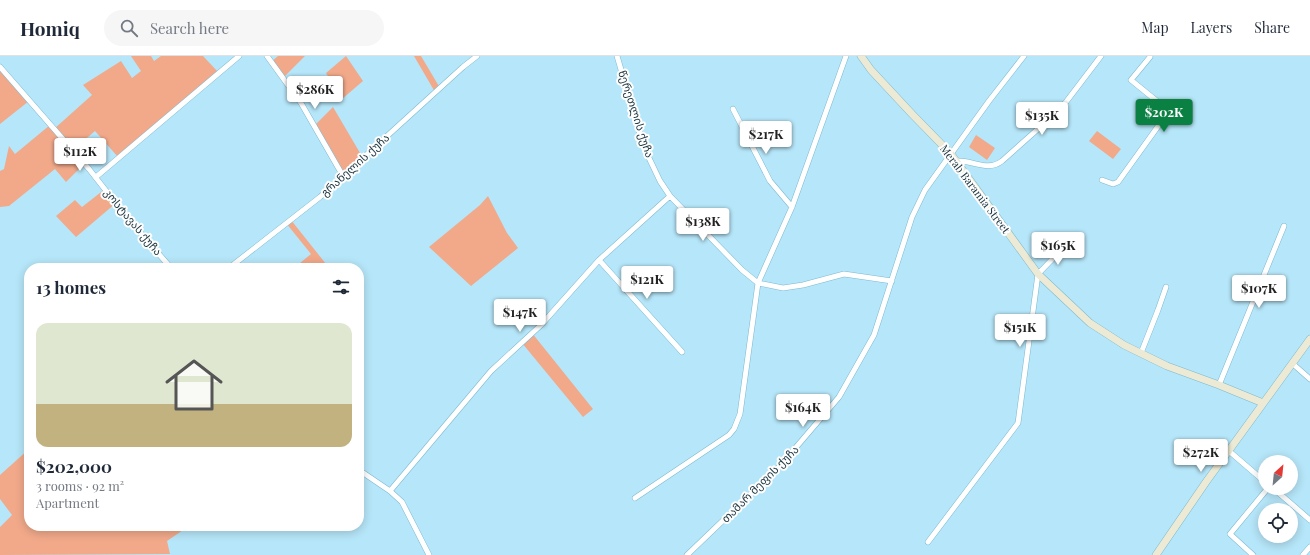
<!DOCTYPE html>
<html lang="en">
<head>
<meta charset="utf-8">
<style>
  :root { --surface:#fff; --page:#f6f6f7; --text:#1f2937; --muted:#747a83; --line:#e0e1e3; --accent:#0b8043 }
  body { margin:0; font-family:"Playfair Display","Noto Sans Georgian",serif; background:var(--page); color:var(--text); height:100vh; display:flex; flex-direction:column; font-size:15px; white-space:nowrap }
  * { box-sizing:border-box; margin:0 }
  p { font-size:13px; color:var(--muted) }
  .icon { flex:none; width:22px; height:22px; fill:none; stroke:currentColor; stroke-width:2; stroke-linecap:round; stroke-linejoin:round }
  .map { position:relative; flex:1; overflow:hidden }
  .drawer { position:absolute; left:24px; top:207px; width:340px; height:268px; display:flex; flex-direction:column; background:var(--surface); border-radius:16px; box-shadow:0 2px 10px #0003 }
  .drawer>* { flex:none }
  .needle { width:26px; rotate:27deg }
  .tools { position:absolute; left:1258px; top:399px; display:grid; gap:8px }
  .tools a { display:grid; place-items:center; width:40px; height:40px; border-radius:50%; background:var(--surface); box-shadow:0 2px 10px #0003; font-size:20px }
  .price { position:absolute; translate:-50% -34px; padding:0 9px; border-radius:4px; background:#fff; color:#222; font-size:13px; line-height:26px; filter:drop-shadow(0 1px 2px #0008) }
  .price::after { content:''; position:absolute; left:50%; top:24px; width:12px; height:9px; margin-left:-6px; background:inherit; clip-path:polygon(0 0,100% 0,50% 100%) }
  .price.selected { background:var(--accent); color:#fff }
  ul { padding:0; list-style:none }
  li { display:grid; align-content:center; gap:8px; height:212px; padding:0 12px }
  li span { display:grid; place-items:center; height:124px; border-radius:12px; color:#555 }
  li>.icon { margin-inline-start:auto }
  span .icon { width:72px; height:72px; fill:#fffc; stroke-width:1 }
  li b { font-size:17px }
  h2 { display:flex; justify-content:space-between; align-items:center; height:48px; padding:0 12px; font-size:17px }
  header { display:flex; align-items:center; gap:24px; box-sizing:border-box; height:56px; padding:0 20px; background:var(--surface); border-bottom:1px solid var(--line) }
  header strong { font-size:19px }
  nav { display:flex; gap:22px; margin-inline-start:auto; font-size:14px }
  .search { width:280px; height:36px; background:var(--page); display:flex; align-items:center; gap:10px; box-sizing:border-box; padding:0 14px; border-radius:22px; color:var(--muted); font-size:15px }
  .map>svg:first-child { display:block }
  .green { fill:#f1a98a }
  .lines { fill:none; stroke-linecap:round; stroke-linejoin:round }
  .street-casing { stroke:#7db9d0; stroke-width:6 }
  .secondary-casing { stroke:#7db9d0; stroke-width:8 }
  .street { stroke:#fff; stroke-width:5 }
  .secondary { stroke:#ecead4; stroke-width:7 }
  .labels { text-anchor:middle; stroke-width:4; stroke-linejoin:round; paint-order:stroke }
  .street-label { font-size:11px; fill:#203942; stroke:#fefefe }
</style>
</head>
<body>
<header>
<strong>Homiq</strong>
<div class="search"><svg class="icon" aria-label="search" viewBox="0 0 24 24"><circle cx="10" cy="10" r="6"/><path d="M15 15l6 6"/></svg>Search here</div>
<nav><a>Map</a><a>Layers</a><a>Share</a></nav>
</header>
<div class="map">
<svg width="1310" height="499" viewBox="0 0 1310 499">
  <rect width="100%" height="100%" fill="#b6e6f9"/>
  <path class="green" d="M131 0H151L154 5 161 0H203L219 17 118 101 95 75 73 94 84 108 66 126 55 113 9 150 0 151V115L4 113 9 90 15 98 50 69 54 73 92 39 83 29 121 5 132 22 141 15Z
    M278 0H305L283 22 271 6Z
    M346 0 363 25 342 43 326 17Z
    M414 0H421L440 32 435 36Z
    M0 11 29 45 0 68Z
    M333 51 363 102 343 120 314 70Z
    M1097 75 1121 93 1113 103 1089 85Z
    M976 79 995 92 987 104 969 91Z
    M105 133 116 147 76 181 56 160 75 144 82 151Z
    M488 140 507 177 518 192 471 230 429 191 480 149Z
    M291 164 326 208 322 212H294L311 198 286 167Z
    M532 277 593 353 583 361 522 287Z
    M29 393V470H189L167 485 170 498 0 499V471L12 459 0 443V419Z"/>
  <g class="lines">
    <g class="street-casing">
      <path id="street" d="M267 0 301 47 343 120
        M617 0 640 78 649 102 660 125 670 140 742 214 758 227 783 232 803 229 844 218 892 225
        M0 11 89 113 125 159 171 212
        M733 53 770 125 792 151
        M957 105C972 104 988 116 1002 105L1048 64 1066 46 1101 0
        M96 121 239 0
        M1102 124 1113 128 1118 126 1169 55 1131 24 1150 1
        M599 204 682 296
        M229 212 320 141 463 11 477 0
        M1141 297 1158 254 1166 231
        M1293 308 1310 323
        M1219 329 1284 170
        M1229 395 1265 426
        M359 414 390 435 402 446 429 499
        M1273 432 1310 464
        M390 435 491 315 541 269 599 204 670 140
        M635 442 729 379 734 373 740 358 758 227 792 151 846 0
        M928 486 1018 367 1038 218 1065 190
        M687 499 780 410 839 341 874 279 912 161 925 134 989 45 1024 0
        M1253 499 1230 478 1268 432
        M1303 499 1310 491"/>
    </g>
    <g class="secondary-casing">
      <path id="secondary" d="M861 0 871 14 912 58 951 98 1038 218 1090 267 1124 289 1167 310 1219 329 1263 347
        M1156 499 1206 426 1310 283"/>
    </g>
    <use href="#street" class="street"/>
    <use href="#secondary" class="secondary"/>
  </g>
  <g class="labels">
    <g class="street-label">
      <text transform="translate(636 58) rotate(72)" y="4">წერეთლის ქუჩა</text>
      <text transform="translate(355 109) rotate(-42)" y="4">გრანელის ქუჩა</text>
      <text transform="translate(975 133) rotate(53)" y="4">Merab Baramia Street</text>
      <text transform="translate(133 166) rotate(50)" y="4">კოსტავას ქუჩა</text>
      <text transform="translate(760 428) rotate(-45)" y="4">თამარ მეფის ქუჩა</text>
    </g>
  </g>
</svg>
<div class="tools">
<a><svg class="needle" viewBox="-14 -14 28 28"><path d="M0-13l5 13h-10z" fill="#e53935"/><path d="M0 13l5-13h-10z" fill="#747a83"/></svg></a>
<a><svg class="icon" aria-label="locate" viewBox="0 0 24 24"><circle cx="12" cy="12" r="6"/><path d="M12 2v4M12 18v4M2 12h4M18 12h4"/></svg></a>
</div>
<b class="price" style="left:315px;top:54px">$286K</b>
<b class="price selected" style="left:1164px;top:77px">$202K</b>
<b class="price" style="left:1042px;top:80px">$135K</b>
<b class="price" style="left:766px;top:99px">$217K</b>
<b class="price" style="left:80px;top:116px">$112K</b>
<b class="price" style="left:703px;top:186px">$138K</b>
<b class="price" style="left:1058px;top:210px">$165K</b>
<b class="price" style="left:647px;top:244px">$121K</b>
<b class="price" style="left:1259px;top:253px">$107K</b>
<b class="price" style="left:520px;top:277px">$147K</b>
<b class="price" style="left:1020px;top:292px">$151K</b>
<b class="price" style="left:803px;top:372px">$164K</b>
<b class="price" style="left:1201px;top:417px">$272K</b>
<section class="drawer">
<h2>13 homes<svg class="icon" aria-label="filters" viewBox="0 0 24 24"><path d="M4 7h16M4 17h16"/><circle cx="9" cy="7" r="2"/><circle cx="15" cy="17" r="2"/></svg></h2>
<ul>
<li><span style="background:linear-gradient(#dfe7d0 65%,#c2b280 0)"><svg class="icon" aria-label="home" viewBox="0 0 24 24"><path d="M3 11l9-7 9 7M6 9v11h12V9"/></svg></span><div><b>$202,000</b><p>3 rooms · 92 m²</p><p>Apartment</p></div></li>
</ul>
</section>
</div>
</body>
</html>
